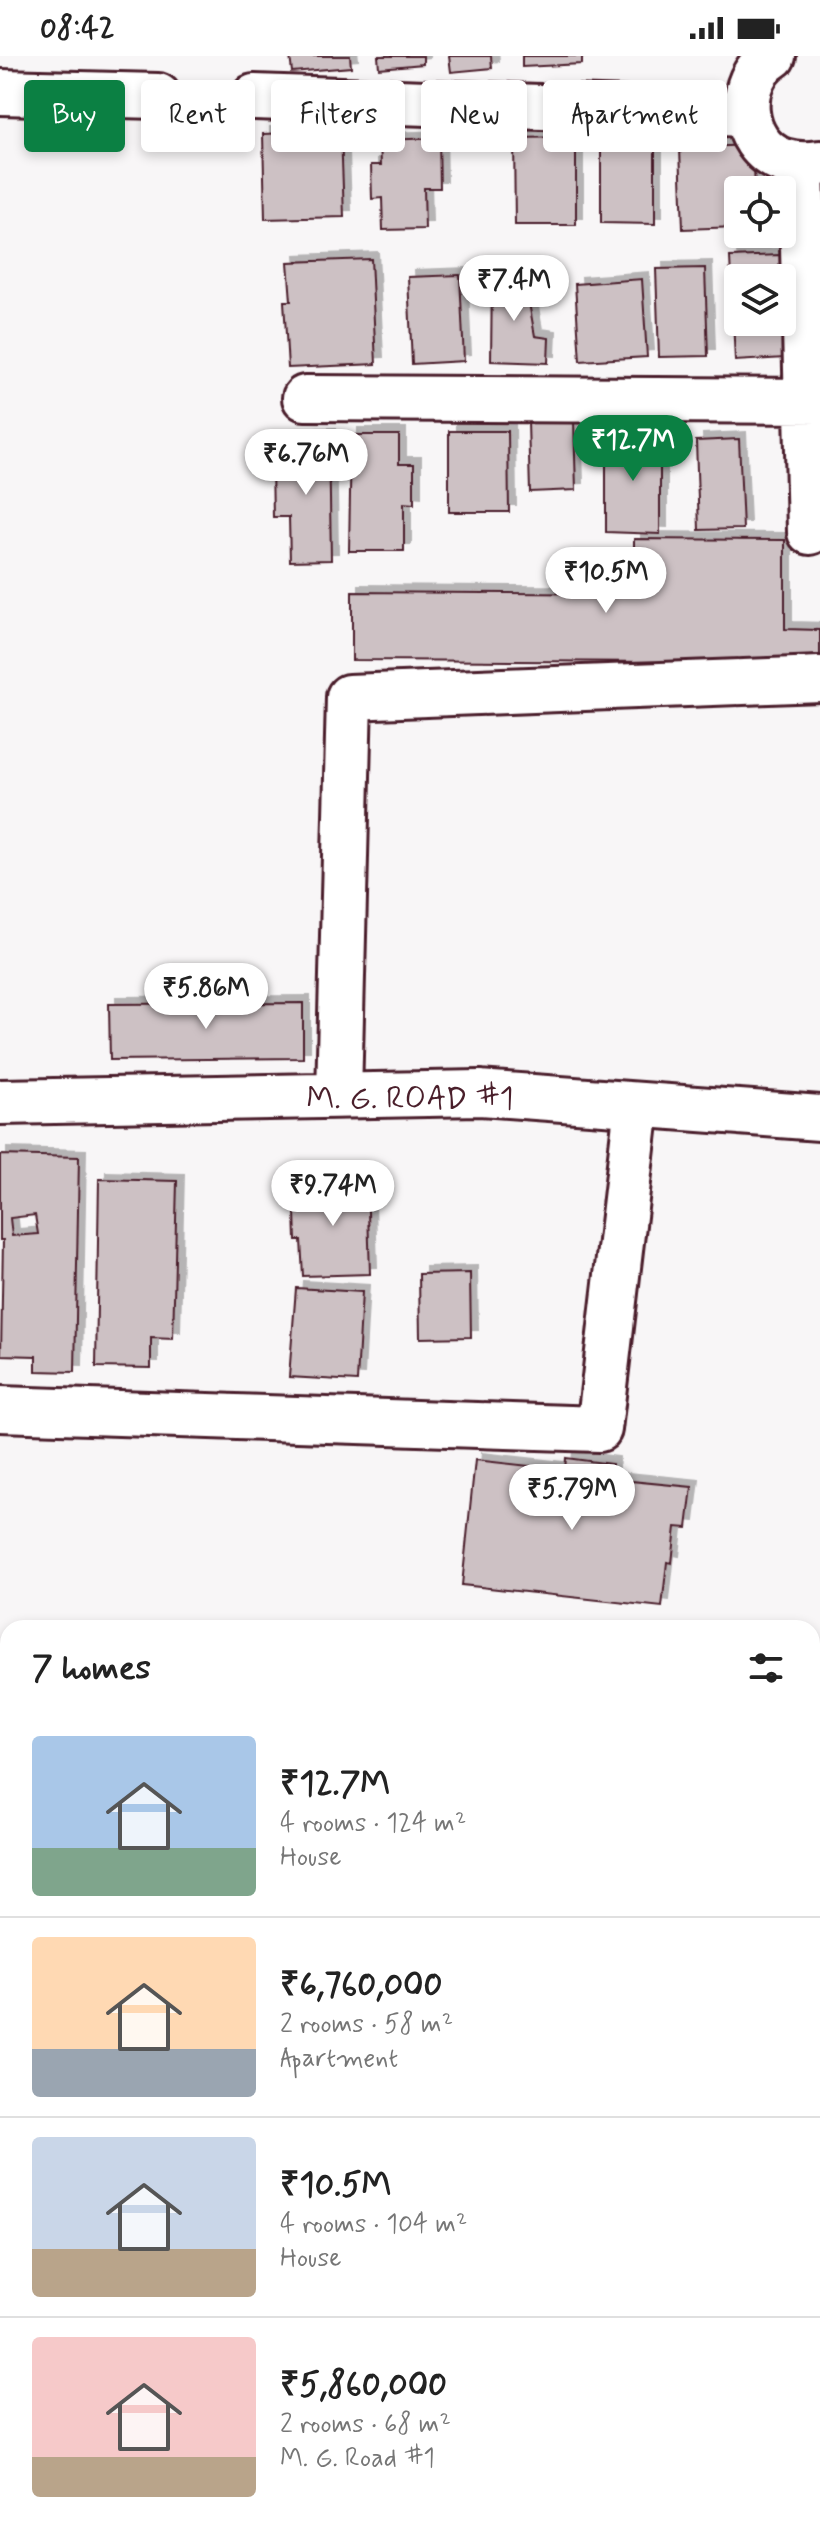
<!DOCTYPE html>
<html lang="en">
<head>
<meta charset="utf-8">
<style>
  :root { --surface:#fff; --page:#f6f6f6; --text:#222; --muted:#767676; --line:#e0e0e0; --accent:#0b8043 }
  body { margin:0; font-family:Mynerve,sans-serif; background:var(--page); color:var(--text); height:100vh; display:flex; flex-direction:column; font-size:30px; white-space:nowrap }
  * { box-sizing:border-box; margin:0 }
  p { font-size:26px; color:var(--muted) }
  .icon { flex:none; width:44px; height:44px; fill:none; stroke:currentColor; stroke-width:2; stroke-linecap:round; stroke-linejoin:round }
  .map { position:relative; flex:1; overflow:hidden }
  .side { position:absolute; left:0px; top:1564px; width:820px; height:914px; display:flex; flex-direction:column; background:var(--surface); border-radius:24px 24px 0 0; box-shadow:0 4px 12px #0003 }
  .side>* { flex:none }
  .guide { position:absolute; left:24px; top:24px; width:772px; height:72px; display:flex; gap:16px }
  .tools { position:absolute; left:724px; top:120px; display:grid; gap:16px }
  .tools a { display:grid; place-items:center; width:72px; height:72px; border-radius:8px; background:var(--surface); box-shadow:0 4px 12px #0003; font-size:40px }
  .price { position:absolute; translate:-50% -68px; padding:0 18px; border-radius:28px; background:#fff; color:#222; font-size:26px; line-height:52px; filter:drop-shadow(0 2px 4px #0008) }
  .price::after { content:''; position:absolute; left:50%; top:48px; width:24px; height:18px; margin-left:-12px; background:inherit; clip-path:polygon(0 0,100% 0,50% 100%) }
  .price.current { background:var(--accent); color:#fff }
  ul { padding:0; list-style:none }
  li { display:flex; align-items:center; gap:24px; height:200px; padding:0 32px }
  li+li { border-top:2px solid var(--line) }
  li span { display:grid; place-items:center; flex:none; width:224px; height:160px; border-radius:8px; color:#555 }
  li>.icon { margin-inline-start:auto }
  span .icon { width:96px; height:96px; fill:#fffc; stroke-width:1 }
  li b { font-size:34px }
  h2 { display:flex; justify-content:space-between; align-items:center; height:96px; padding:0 32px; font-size:34px }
  .pill { padding:0 28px; border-radius:8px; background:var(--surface); box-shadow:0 4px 12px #0003; font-size:28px; line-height:72px }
  .pill.current { background:var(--accent); color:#fff }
  .status { display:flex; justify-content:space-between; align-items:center; height:56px; padding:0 40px; background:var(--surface); direction:ltr }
  .status svg { height:22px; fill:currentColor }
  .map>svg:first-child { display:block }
  .green { fill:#ded6d9; stroke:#947a82; stroke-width:2 }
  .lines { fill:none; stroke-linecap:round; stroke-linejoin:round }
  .stream { stroke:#8f747b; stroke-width:11 }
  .building { fill:#cdc1c4; stroke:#4a1f2b; stroke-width:2; fill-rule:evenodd; filter:url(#shadow) }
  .minor-casing { stroke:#4a1f2b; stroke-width:50 }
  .minor { stroke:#fff; stroke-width:44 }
  .labels { text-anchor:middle; stroke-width:7; stroke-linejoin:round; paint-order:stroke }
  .street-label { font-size:32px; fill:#4a1f2b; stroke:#fff }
</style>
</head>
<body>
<div class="status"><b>08:42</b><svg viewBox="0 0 49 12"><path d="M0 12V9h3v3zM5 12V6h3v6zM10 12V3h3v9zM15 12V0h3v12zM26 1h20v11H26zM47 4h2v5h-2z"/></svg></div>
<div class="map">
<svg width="820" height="2477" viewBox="0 0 820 2477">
  <defs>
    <filter id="shadow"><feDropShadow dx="7" dy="-7" stdDeviation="0" flood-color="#0004"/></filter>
  </defs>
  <rect width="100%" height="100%" fill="#f8f6f7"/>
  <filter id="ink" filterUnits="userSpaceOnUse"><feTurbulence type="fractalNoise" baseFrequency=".0125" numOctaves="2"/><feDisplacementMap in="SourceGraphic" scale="16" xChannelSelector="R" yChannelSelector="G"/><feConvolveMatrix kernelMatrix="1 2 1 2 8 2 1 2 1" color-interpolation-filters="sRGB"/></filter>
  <g filter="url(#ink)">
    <path class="green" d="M0 2269H8V2406H0Z"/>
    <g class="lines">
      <path class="stream" d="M0 1689 8 1706
        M812 2093H820
        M208 2477V2470"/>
    </g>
    <path class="building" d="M290 0H350L351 11 292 16Z
      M378 0H423V8L379 12Z
      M449 0H491L492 12 451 16Z
      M522 0H582V8L522 11Z
      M341 75 344 161 265 163 263 78Z
      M576 81V169H515L514 82Z
      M439 82 440 132H424L425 173 383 174 382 142 372 143 371 109H381L380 84Z
      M601 89 655 90V168L601 167Z
      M753 89 755 134H738V171L683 173 680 92Z
      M780 199 781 222H738V266H782V237L785 302 735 305 730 201Z
      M371 203 376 308 288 312 284 245H291L288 206Z
      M705 212 708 300 659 301 656 213Z
      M460 219 464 305 412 308 408 221Z
      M492 219H524L535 280 549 282 548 307 491 305Z
      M642 223 647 301 580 305 575 228Z
      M574 364 576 434 530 436 528 366Z
      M449 375H508L509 456H449Z
      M606 376H660V478L606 476Z
      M329 379 331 504 290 505 289 461H273L272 410H289V380Z
      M351 379H399V408H414V448L404 447V495H349Z
      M739 383 743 473 699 474 696 385Z
      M634 483 785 484V573L820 574V607L352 604V536L634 538Z
      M303 947V1002L110 1004 109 948Z
      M0 1099 79 1101 75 1316 36 1315V1300L1 1299 3 1184H0ZM35 1159 38 1178 12 1180 10 1162Z
      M99 1123 177 1125 173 1283 151 1282V1312L96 1311Z
      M367 1125 370 1218 303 1220 301 1184H296L294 1127Z
      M470 1217 471 1281 420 1282 419 1218Z
      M296 1232 362 1236 357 1325 289 1321Z
      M566 1402 612 1408 611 1423 692 1431 687 1472 676 1471 672 1507 667 1506 662 1551 462 1529 475 1404 565 1414Z"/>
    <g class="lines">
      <g class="minor-casing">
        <path id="minor" d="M773 0C734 24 739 89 783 105 796 109 807 109 820 107
          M0 36 158 40
          M254 41 746 58
          M801 109 810 476
          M305 342 820 345
          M339 1039 349 641 820 623
          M0 1046 480 1037 820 1062
          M0 1353 599 1373 637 1049
          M812 2130H820"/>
      </g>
      <use href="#minor" class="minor"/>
    </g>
  </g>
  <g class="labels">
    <g class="street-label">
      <text x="410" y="1052">M. G. ROAD #1</text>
    </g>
  </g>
</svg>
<div class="tools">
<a><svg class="icon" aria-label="locate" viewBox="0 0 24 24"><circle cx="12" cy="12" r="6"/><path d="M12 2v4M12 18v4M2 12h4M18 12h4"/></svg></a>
<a><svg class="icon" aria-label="layers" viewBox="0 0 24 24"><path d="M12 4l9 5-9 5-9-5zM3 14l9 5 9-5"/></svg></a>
</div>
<b class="price" style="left:514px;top:267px">₹7.4M</b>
<b class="price current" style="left:633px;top:427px">₹12.7M</b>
<b class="price" style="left:306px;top:441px">₹6.76M</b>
<b class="price" style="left:606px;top:559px">₹10.5M</b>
<b class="price" style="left:206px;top:975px">₹5.86M</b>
<b class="price" style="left:333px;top:1172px">₹9.74M</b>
<b class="price" style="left:572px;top:1476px">₹5.79M</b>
<div class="guide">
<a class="pill current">Buy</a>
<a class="pill">Rent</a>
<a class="pill">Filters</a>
<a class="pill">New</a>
<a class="pill">Apartment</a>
</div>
<section class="side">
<h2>7 homes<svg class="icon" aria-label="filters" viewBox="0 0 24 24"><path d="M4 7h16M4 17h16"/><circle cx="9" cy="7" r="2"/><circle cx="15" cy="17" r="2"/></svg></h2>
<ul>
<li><span style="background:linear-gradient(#a9c7e8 70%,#7fa58c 0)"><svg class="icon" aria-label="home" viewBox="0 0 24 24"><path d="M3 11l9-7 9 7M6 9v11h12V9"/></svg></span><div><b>₹12.7M</b><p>4 rooms · 124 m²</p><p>House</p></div></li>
<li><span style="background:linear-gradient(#ffd9b3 70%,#9aa5b1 0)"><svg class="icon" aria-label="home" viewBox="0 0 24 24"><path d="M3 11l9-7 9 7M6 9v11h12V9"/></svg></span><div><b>₹6,760,000</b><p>2 rooms · 58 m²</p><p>Apartment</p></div></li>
<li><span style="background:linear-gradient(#c9d6e8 70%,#b9a48a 0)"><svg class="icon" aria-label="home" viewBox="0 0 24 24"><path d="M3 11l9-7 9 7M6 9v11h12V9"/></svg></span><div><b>₹10.5M</b><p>4 rooms · 104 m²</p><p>House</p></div></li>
<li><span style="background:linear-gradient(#f6c9c9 75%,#b9a48a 0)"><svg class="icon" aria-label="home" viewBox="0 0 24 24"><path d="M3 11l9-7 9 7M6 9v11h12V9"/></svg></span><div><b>₹5,860,000</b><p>2 rooms · 68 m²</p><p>M. G. Road #1</p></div></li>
</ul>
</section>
</div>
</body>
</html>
